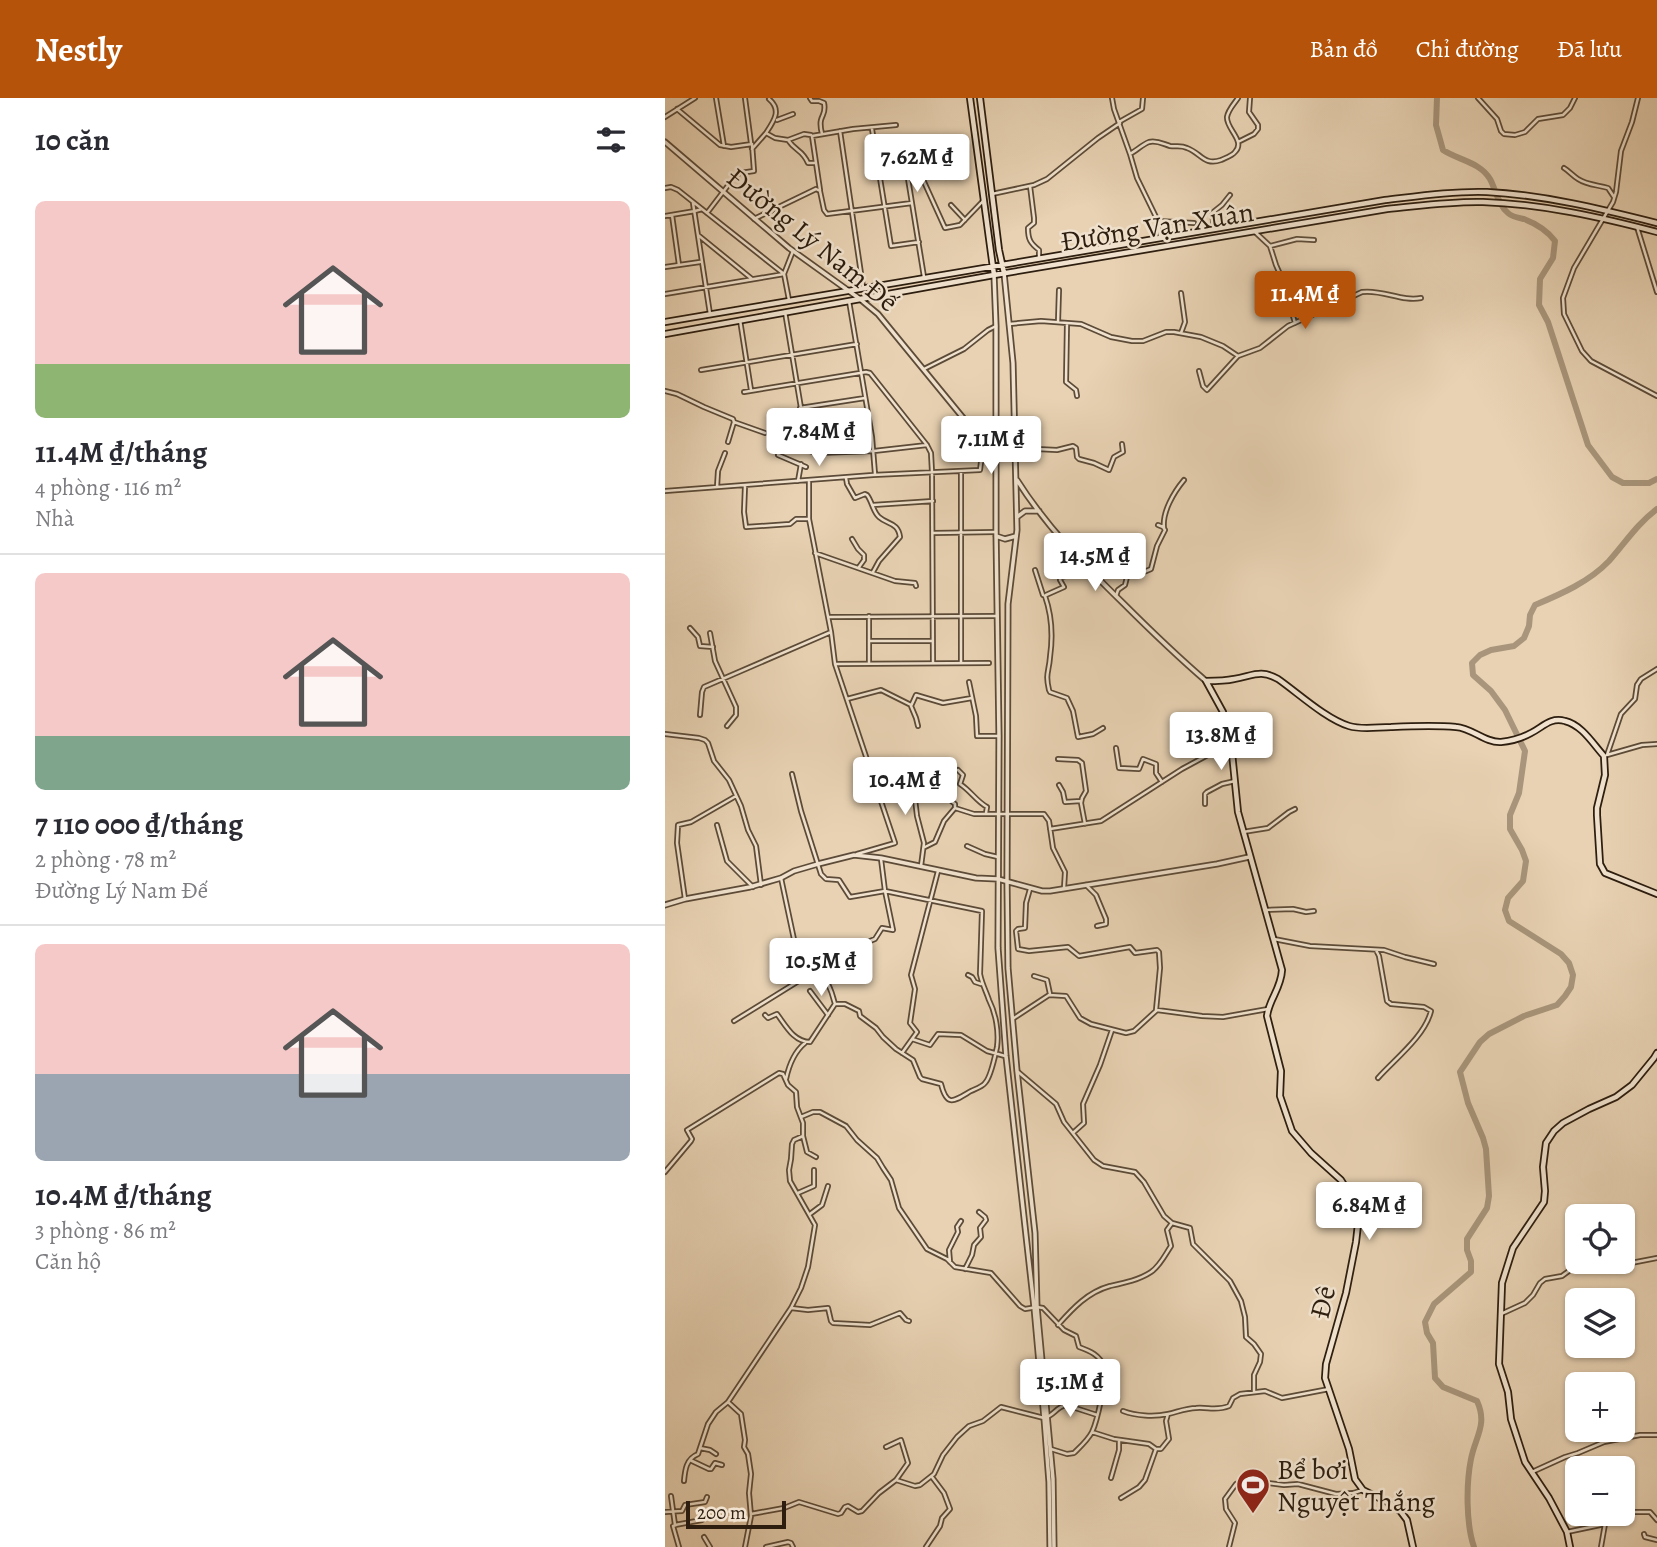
<!DOCTYPE html>
<html lang="vi">
<head>
<meta charset="utf-8">
<style>
  :root { --surface:#fff; --page:#f7f7f7; --text:#2b2b33; --muted:#7c7c81; --line:#e1e1e2; --accent:#b45309 }
  body { margin:0; font-family:Alegreya,serif; background:var(--page); color:var(--text); height:100vh; display:flex; flex-direction:column; font-size:26px; white-space:nowrap }
  * { box-sizing:border-box; margin:0 }
  p { font-size:23px; color:var(--muted) }
  .icon { flex:none; width:38px; height:38px; fill:none; stroke:currentColor; stroke-width:2; stroke-linecap:round; stroke-linejoin:round }
  .map { position:relative; flex:1; overflow:hidden }
  .sheet { display:flex; flex-direction:column; background:var(--surface); width:665px }
  .sheet>* { flex:none }
  .controls { position:absolute; left:900px; top:1106px; display:grid; gap:14px }
  .controls a { display:grid; place-items:center; width:70px; height:70px; border-radius:10px; background:var(--surface); box-shadow:0 2px 5px #0004; font-size:35px }
  .scale { position:absolute; left:21px; bottom:18px; width:100px; box-sizing:border-box; padding-left:7px; border:4px solid #2d1e0f; border-top:0; font-size:19px; line-height:24px; white-space:nowrap; color:#2d1e0f; -webkit-text-stroke:5px #f0e2ce; paint-order:stroke }
  .price { position:absolute; translate:-50% -60px; padding:0 16px; border-radius:7px; background:#fff; color:#222; font-size:23px; line-height:46px; filter:drop-shadow(0 2px 4px #0008) }
  .price::after { content:''; position:absolute; left:50%; top:42px; width:21px; height:16px; margin-left:-10px; background:inherit; clip-path:polygon(0 0,100% 0,50% 100%) }
  .price.active { background:var(--accent); color:#fff }
  ul { padding:0; list-style:none }
  li { display:grid; align-content:center; gap:14px; height:371px; padding:0 35px }
  li+li { border-top:2px solid var(--line) }
  li span { display:grid; place-items:center; height:217px; border-radius:10px; color:#555 }
  li>.icon { margin-inline-start:auto }
  span .icon { width:126px; height:126px; fill:#fffc; stroke-width:1 }
  li b { font-size:30px }
  h2 { display:flex; justify-content:space-between; align-items:center; height:84px; padding:0 35px; font-size:30px }
  header { display:flex; align-items:center; gap:42px; box-sizing:border-box; height:98px; padding:0 35px; background:var(--accent); color:#fff }
  header strong { font-size:33px }
  nav { display:flex; gap:38px; margin-inline-start:auto; font-size:24px }
  main { display:flex; flex:1; min-height:0 }
  .map>svg:first-child { display:block }
  .lines { fill:none; stroke-linecap:round; stroke-linejoin:round }
  .river { stroke:#a8957b; stroke-width:6 }
  .minor-casing { stroke:#5c4b38; stroke-width:6 }
  .tertiary-casing { stroke:#5c4b38; stroke-width:7 }
  .secondary-casing { stroke:#2d1e0f; stroke-width:8 }
  .minor { stroke:#f0e2ce; stroke-width:2.5 }
  .tertiary { stroke:#f0e2ce; stroke-width:3.5 }
  .secondary { stroke:#f0e2ce; stroke-width:4.5 }
  .labels { text-anchor:middle; stroke-width:5; stroke-linejoin:round; paint-order:stroke }
  .street-label { font-size:28px; fill:#2d1e0f; stroke:#f0e2ce }
  .poi-label { font-size:28px; fill:#2d1e0f; stroke:#f0e2ce; text-anchor:start }
</style>
</head>
<body>
<header>
<strong>Nestly</strong>
<nav><a>Bản đồ</a><a>Chỉ đường</a><a>Đã lưu</a></nav>
</header>
<main>
<section class="sheet">
<h2>10 căn<svg class="icon" aria-label="filters" viewBox="0 0 24 24"><path d="M4 7h16M4 17h16"/><circle cx="9" cy="7" r="2"/><circle cx="15" cy="17" r="2"/></svg></h2>
<ul>
<li><span style="background:linear-gradient(#f6c9c9 75%,#8fb573 0)"><svg class="icon" aria-label="home" viewBox="0 0 24 24"><path d="M3 11l9-7 9 7M6 9v11h12V9"/></svg></span><div><b>11.4M ₫/tháng</b><p>4 phòng · 116 m²</p><p>Nhà</p></div></li>
<li><span style="background:linear-gradient(#f6c9c9 75%,#7fa58c 0)"><svg class="icon" aria-label="home" viewBox="0 0 24 24"><path d="M3 11l9-7 9 7M6 9v11h12V9"/></svg></span><div><b>7 110 000 ₫/tháng</b><p>2 phòng · 78 m²</p><p>Đường Lý Nam Đế</p></div></li>
<li><span style="background:linear-gradient(#f6c9c9 60%,#9aa5b1 0)"><svg class="icon" aria-label="home" viewBox="0 0 24 24"><path d="M3 11l9-7 9 7M6 9v11h12V9"/></svg></span><div><b>10.4M ₫/tháng</b><p>3 phòng · 86 m²</p><p>Căn hộ</p></div></li>
</ul>
</section>
<div class="map">
<svg width="992" height="1449" viewBox="0 0 992 1449">
  <rect width="100%" height="100%" fill="#e8d2b3"/>
  <filter id="stains"><feTurbulence type="fractalNoise" baseFrequency=".00286" numOctaves="4"/><feColorMatrix values="0 0 0 0 .2 0 0 0 0 .09 0 0 0 0 .02 0 0 0 .5 -.17"/></filter>
  <radialGradient id="worn" r=".72"><stop offset=".6" stop-color="#630" stop-opacity="0"/><stop offset="1" stop-color="#630" stop-opacity=".3"/></radialGradient>
  <g class="lines">
    <path class="river" d="M772 0 771 27 778 52C793 62 815 64 825 81 831 92 833 107 843 115 847 119 854 120 859 121 872 126 882 132 890 143L888 160 875 181 874 207 883 224 923 347 947 379 958 385H984L992 381
      M809 1449C801 1426 801 1386 806 1361 810 1339 823 1327 812 1303L778 1289 770 1280 768 1245 762 1235 760 1224 769 1206 806 1174V1163L802 1152V1141L822 1110 824 1098 821 1051 818 1040 803 1005 795 974 815 944 824 936 859 918 892 907 900 898 906 889 908 877 904 865 896 856 844 823 840 812 843 800 858 783 861 763 857 752 845 731V717L854 695 860 653 840 612 826 593 808 577 807 565 815 557 826 552 849 548 859 540 864 528 865 517 870 507C896 496 924 484 944 463 961 444 971 427 992 411"/>
    <g class="minor-casing">
      <path id="minor" d="M51 0 59 48
        M80 0 86 45
        M145 0 147 3H154L159 5C161 14 158 15 156 22 155 26 156 32 157 36
        M447 0 449 11 465 56 472 80 493 123 495 139
        M813 0 832 21 836 33 839 36 850 37 860 34 873 21 898 17 905 10 910 0
        M973 0 967 24 956 53 951 94 948 104 909 170 898 200 899 216 917 253 926 263 992 298
        M12 11 55 47 66 49 87 46 89 73 75 75 71 77 42 115
        M0 19 30 0
        M112 22 128 16
        M454 24 477 11 478 0
        M207 31 226 148 254 144
        M175 33 198 189
        M101 35C109 23 117 12 104 1
        M123 42 139 36 146 37
        M573 44 589 36 593 31V27L584 14 585 0
        M87 51 101 35 110 40 123 42C131 54 137 51 143 65H151L147 38 188 31 231 27
        M238 52 255 75 280 130 295 127 318 103
        M239 56 259 179
        M465 56C471 53 478 46 484 44 492 42 498 46 505 48 511 49 516 47 522 50 536 55 539 68 556 62 560 60 567 58 570 54 581 43 561 31 562 19 563 12 569 6 573 0
        M151 65 155 92
        M899 70C904 73 908 78 913 81 922 87 933 87 943 90L949 99
        M257 74 268 66 263 60
        M365 88 369 120V125L363 130C363 141 365 145 374 152V160
        M0 90 6 89 13 92 119 176 124 202
        M327 96 369 87 382 81 433 40 455 25
        M28 105 45 216
        M286 107 300 122
        M7 117 14 167
        M0 118 30 113 37 111
        M89 121 151 91 155 93 159 112 162 116 247 105
        M493 123 529 125
        M972 129 992 194
        M549 130 547 115 557 107 565 97
        M590 134 605 148 611 167 618 183 630 225
        M33 137 87 181
        M605 148 632 141 649 142
        M0 169 35 164
        M516 195 520 224 516 235
        M0 196 119 176 128 153
        M184 203 207 339 210 376
        M120 214 142 346 145 353 152 355 209 353 262 347
        M75 222 86 292
        M393 224 394 192
        M402 225 401 284 411 292 412 298
        M344 226 376 223 416 226 446 239 467 243H478L501 234H509L536 239 558 248 573 258 595 250 623 228 697 194C717 191 737 204 756 200
        M259 271 299 251 323 232 331 228
        M36 272 192 246
        M534 273 538 288 542 292 573 258
        M0 293 12 296 39 309 68 321 69 324 63 344
        M79 294 201 274 205 275 262 347 266 355 267 374 268 565
        M135 310 200 300
        M69 324 100 335
        M118 334 113 357 141 369
        M350 350 392 352 408 348 411 350 412 359 414 361 429 365 444 372 449 359 458 354 457 346
        M181 380 182 386 190 400 200 396 202 397C207 403 208 414 214 419 223 427 233 424 235 439L214 463 208 474
        M144 382V421L166 534 170 566 230 745 192 756
        M133 383 136 366
        M80 388 79 414 81 429 125 426 131 421H144
        M52 389 53 373 60 355
        M0 393 208 377 315 372 316 364 326 356
        M208 407 268 403
        M499 430C497 414 509 394 519 382
        M268 435 331 434
        M187 441 193 451 199 457V462L194 469
        M150 455 230 483 250 485 251 488
        M370 472 378 497 380 498C387 518 388 538 385 559 384 574 380 575 384 592L385 594 402 600 408 613 413 639 428 636 438 630
        M468 473 479 474 486 471 492 448 500 432 498 429 493 427
        M381 497 399 489 395 482 396 479 418 474 423 471
        M451 498 453 492 460 487 463 475 469 471 471 457
        M164 519 332 518
        M25 530 33 539 35 548 48 549
        M45 535 50 563 71 609V617L62 628
        M204 543H267
        M204 564V518
        M296 565V373
        M170 566 324 565
        M304 584 311 618 312 638H334
        M182 601 216 592 246 607
        M35 617 37 594 39 589 166 534
        M253 628 251 620 246 608 251 597 278 605 307 600
        M0 636 34 640 40 642 43 645 49 663 64 682 76 708 83 732 91 748 96 787
        M451 650 454 670 474 671 478 661 491 666V675L497 684
        M942 657 956 616 970 601 972 587 976 581 992 571
        M942 657 977 647 992 646
        M393 661 413 662 417 665 421 693 417 700 416 705 420 726
        M293 672 298 677 295 686C306 693 311 703 322 709L321 715
        M256 673V682L250 701 252 718 259 745 256 768
        M127 676 136 713 156 776 161 781 174 782 185 799 220 793 317 813 315 876C317 886 321 893 324 902 331 916 334 934 332 949 330 958 326 979 320 985 317 989 310 991 306 993 289 1003 282 1010 276 986L257 981 255 979 248 962 231 951 218 939 211 930 195 918 194 913 180 906H170
        M284 678 280 698 290 706V710
        M394 687 398 694 400 704 416 703
        M540 706V696L542 694 557 686 570 683
        M52 727 62 763 88 789
        M385 731 436 723 517 671 565 645
        M578 734 603 730 624 714 630 711
        M302 748 320 756 333 759
        M260 749 270 744 279 723 290 710 309 716H379L384 723 388 750 400 774 399 790
        M116 780 137 879
        M421 787 431 797 441 821V826L432 828
        M365 791 361 805 360 830 353 831 351 833 353 851 364 853 403 849 414 858 465 849 470 855 492 852 494 854 495 870 491 912
        M20 801 12 745 13 727 26 724 71 698
        M600 812 628 811 641 814 649 813
        M609 841 645 848 719 852 740 859 769 866
        M205 843 210 841 217 830 228 832 220 793 216 761
        M711 852 714 858 722 903 726 906 759 909 766 913C760 938 730 961 713 980
        M153 871 174 862
        M303 877 307 879 310 884 316 886
        M369 878 382 882 385 896
        M145 893 163 917
        M349 920 384 897 401 898 415 920 426 926 461 935 469 933 492 912 537 918 558 919 603 911
        M69 923 153 871C162 880 167 894 170 906L145 944C129 944 121 928 112 916L103 920 100 917
        M247 941 265 947 273 936 296 937 322 953 340 958
        M237 955 252 934 245 925 250 891 246 877 273 773
        M352 973 391 1006 399 1024 429 1062 438 1068 470 1074 479 1084 499 1118 507 1125 525 1130 528 1146 565 1183 576 1203 580 1219 581 1239 589 1246 596 1256 595 1264 589 1277V1294
        M121 981C124 967 129 954 140 945
        M136 1019 148 1014H155L181 1028 192 1042 212 1060 218 1070 226 1082 234 1110 262 1151 282 1161 290 1169 326 1175 355 1208 360 1211 372 1209 378 1210 399 1232 411 1238 414 1249C425 1253 435 1257 439 1269 442 1280 432 1324 427 1334 423 1342 415 1349 409 1355L402 1356 386 1351
        M409 1034 419 1025 418 1006 435 967 447 932
        M138 1038 142 1054 151 1059
        M0 1074 26 1043 27 1041 22 1032 114 975 118 976 123 987 131 994 132 1009 138 1025V1038L129 1042 127 1046 126 1061 124 1072 125 1083 150 1127 143 1169 136 1190 126 1210 63 1304 51 1314 43 1326 33 1356C21 1361 20 1372 19 1383
        M133 1095 149 1088V1072
        M145 1116 157 1107 163 1088
        M285 1164 284 1152 293 1134 292 1129 296 1123
        M957 1164 966 1165 992 1160
        M300 1171 307 1157 309 1147 316 1139 315 1130 321 1122 320 1119 314 1114
        M126 1210 143 1212 163 1210 166 1223 168 1225 205 1227 235 1215 241 1222 244 1223
        M836 1216 860 1205 868 1197 875 1185 880 1181 897 1178 912 1167 923 1164
        M393 1227C408 1210 423 1194 445 1188 459 1185 474 1182 486 1174 495 1168 500 1157 506 1148L502 1132 507 1125
        M63 1304 76 1316 80 1342 79 1349 83 1356 86 1376 84 1395 86 1418 80 1449
        M458 1313C471 1318 489 1319 503 1316 512 1314 522 1310 531 1310 543 1309 552 1313 564 1308L568 1300 575 1296 600 1293 617 1300 664 1291
        M427 1334 449 1341 484 1346 491 1351H496L504 1341 501 1323 503 1316
        M35 1350 45 1352 51 1356
        M25 1362 44 1371H46L50 1365 57 1367
        M867 1374 900 1359 913 1355 939 1344 975 1337H992
        M446 1380 454 1352V1343
        M231 1382 250 1388 255 1387 269 1376 278 1357 292 1339 304 1328 318 1323 336 1309 379 1320C389 1318 391 1309 401 1307L432 1317
        M6 1398 10 1427 37 1422
        M456 1400 474 1389 480 1382 491 1351
        M957 1411 968 1414H985L992 1422
        M0 1414 17 1413 20 1407 40 1404 42 1399
        M86 1416 119 1410 134 1404 173 1416 176 1415 180 1409 183 1408 193 1414 197 1413 214 1395 231 1382 243 1365 236 1342 221 1349
        M940 1426 943 1416
        M11 1427 8 1428 14 1449
        M902 1434 940 1426 936 1449
        M979 1436 980 1439 992 1442
        M39 1439 45 1449
        M101 1449 123 1444 126 1445 128 1449
        M261 1449 275 1428 277 1420 285 1411 279 1395 267 1379
        M564 1449 570 1425 561 1411 560 1401 571 1386 579 1382 619 1387 633 1386 671 1396 688 1395 698 1392"/>
    </g>
    <g class="tertiary-casing">
      <path id="tertiary" d="M0 44 124 150 195 201 213 216 331 360
        M339 175 348 265 352 432 343 506 342 783 343 870 352 973 370 1135 372 1209 388 1381 389 1449
        M329 177 331 228V434L334 638 333 850 341 958 369 1209 379 1320 384 1384 385 1449
        M332 331 343 328 350 331
        M352 382C381 428 419 467 458 505 485 532 512 558 541 583
        M352 419 360 413H374
        M331 438 340 441 351 438
        M0 807 20 801 85 789 116 780 129 773 153 766 189 757 216 760 311 780 333 781 377 793H385L552 766 584 759"/>
    </g>
    <g class="secondary-casing">
      <path id="secondary" d="M305 0 329 177
        M315 0 334 152 339 175
        M0 224 720 102C754 98 788 93 822 94 880 97 936 111 992 125
        M0 236 329 177 722 111C754 108 786 103 818 104 877 106 935 119 992 134
        M748 1449 742 1422 736 1414 726 1406 698 1392 690 1381 684 1351 660 1280 661 1266 681 1195 691 1144 693 1126 691 1106 676 1082 646 1055 627 1033 615 998 616 973 602 918C604 901 616 891 617 872L573 714 567 655 558 614 541 583C550 583 560 583 569 581 588 578 595 571 613 581 633 595 661 621 684 628 697 632 713 629 726 629 748 628 769 627 791 629 807 630 820 645 836 644 846 643 857 640 866 635 878 629 885 619 900 623 917 627 928 646 939 658L940 677 932 710V717L935 766 940 775 992 796
        M905 1449 902 1434 884 1400 860 1364 846 1321 843 1294 834 1266 837 1185 848 1150 879 1104 880 1093 878 1069 881 1045 889 1033 898 1025 924 1011 951 999 967 987 989 960 992 955"/>
    </g>
    <use href="#minor" class="minor"/>
    <use href="#tertiary" class="tertiary"/>
    <use href="#secondary" class="secondary"/>
  </g>
  <defs>
    <g id="stadium-pin" transform="scale(1.75)"><path d="M0 17L-7.5 6A9.5 9.5 0 1 1 7.5 6Z" fill="#8f2418" stroke="#f0e2ce"/><path d="M0-5a6.5 5 0 1 0 0 10a6.5 5 0 1 0 0-10ZM-3.5-1.8h7v3.6h-7Z" fill="#fff"/></g>
  </defs>
  <g fill-rule="evenodd">
    <use href="#stadium-pin" x="588" y="1387"/>
  </g>
  <g class="labels">
    <g class="street-label">
      <text transform="translate(492 128) rotate(-9)" y="10">Đường Vạn Xuân</text>
      <text transform="translate(148 141) rotate(39)" y="10">Đường Lý Nam Đế</text>
      <text transform="translate(657 1204) rotate(-76)" y="10">Đê</text>
    </g>
    <g class="poi-label">
      <text x="612" y="1381">Bể bơi<tspan x="612" dy="32">Nguyệt Thắng</tspan></text>
    </g>
  </g>
  <rect width="100%" height="100%" filter="url(#stains)"/>
  <rect width="100%" height="100%" fill="url(#worn)"/>
</svg>
<div class="controls">
<a><svg class="icon" aria-label="locate" viewBox="0 0 24 24"><circle cx="12" cy="12" r="6"/><path d="M12 2v4M12 18v4M2 12h4M18 12h4"/></svg></a>
<a><svg class="icon" aria-label="layers" viewBox="0 0 24 24"><path d="M12 4l9 5-9 5-9-5zM3 14l9 5 9-5"/></svg></a>
<a>+</a>
<a>−</a>
</div>
<div class="scale">200 m</div>
<b class="price" style="left:252px;top:96px">7.62M ₫</b>
<b class="price active" style="left:640px;top:233px">11.4M ₫</b>
<b class="price" style="left:154px;top:370px">7.84M ₫</b>
<b class="price" style="left:326px;top:378px">7.11M ₫</b>
<b class="price" style="left:430px;top:495px">14.5M ₫</b>
<b class="price" style="left:556px;top:674px">13.8M ₫</b>
<b class="price" style="left:240px;top:719px">10.4M ₫</b>
<b class="price" style="left:156px;top:900px">10.5M ₫</b>
<b class="price" style="left:704px;top:1144px">6.84M ₫</b>
<b class="price" style="left:405px;top:1321px">15.1M ₫</b>
</div>
</main>
</body>
</html>
